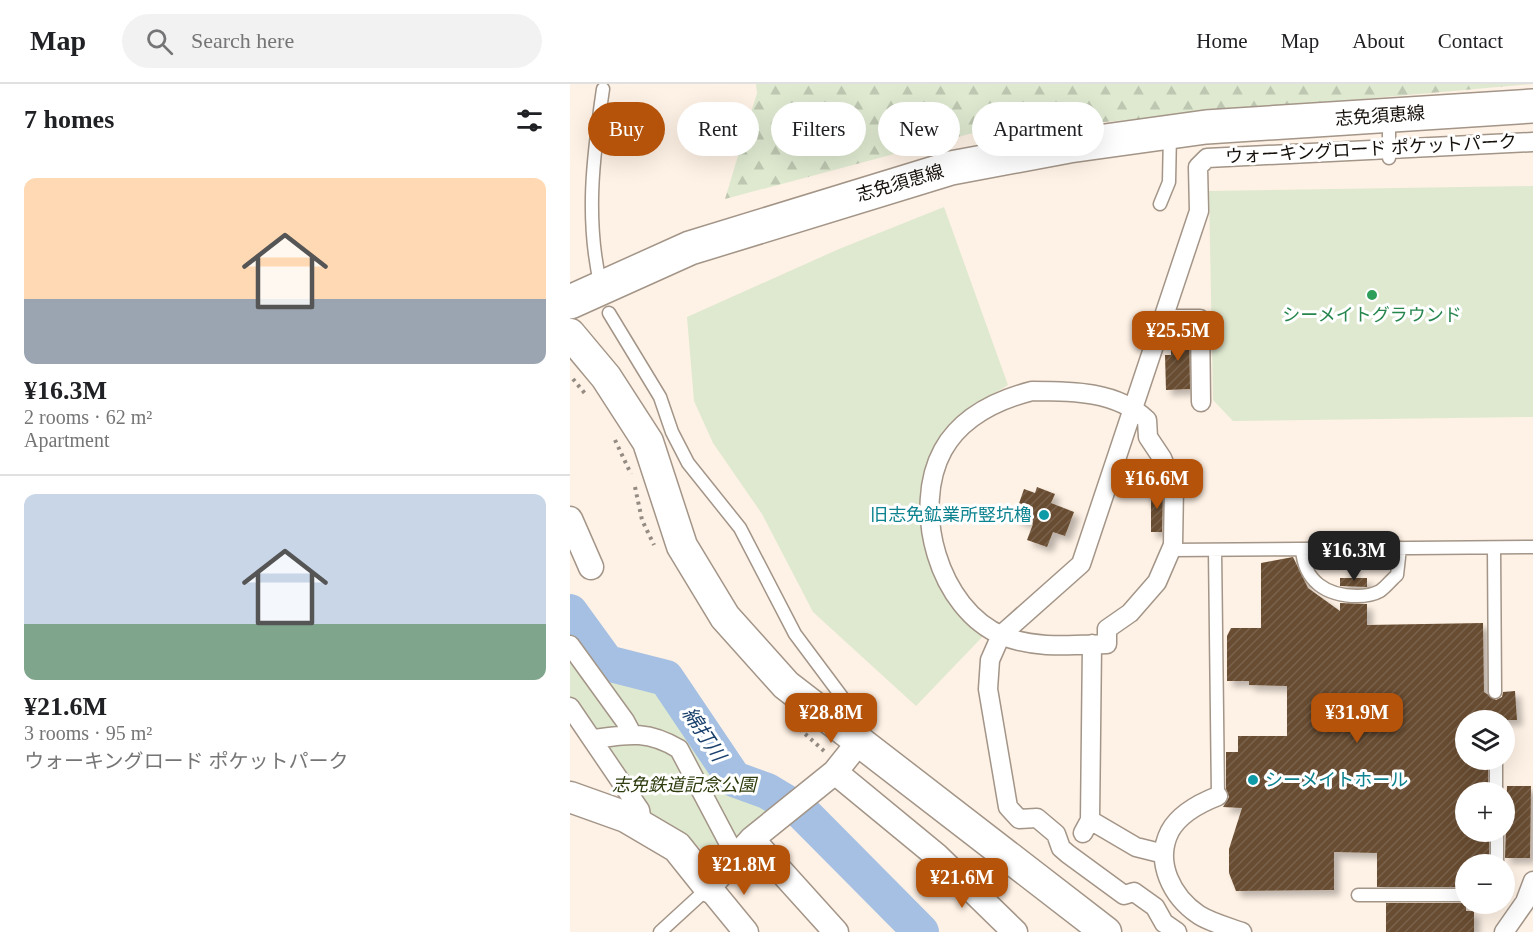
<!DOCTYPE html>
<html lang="en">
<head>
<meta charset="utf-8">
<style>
  :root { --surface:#fff; --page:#f2f2f2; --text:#202124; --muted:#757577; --line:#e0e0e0; --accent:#b45309 }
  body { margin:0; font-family:"Times New Roman","Noto Sans JP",serif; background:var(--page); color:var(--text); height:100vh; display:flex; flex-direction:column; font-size:22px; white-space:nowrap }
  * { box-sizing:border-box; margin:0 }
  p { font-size:20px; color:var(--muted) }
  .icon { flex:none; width:33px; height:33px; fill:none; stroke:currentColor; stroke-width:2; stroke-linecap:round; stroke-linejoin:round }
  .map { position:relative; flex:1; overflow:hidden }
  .side { display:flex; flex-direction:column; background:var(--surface); width:570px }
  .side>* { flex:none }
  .banner { position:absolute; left:18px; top:18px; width:570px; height:54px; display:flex; gap:12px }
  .buttons { position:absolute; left:885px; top:626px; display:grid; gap:12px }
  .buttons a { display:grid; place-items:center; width:60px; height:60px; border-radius:50%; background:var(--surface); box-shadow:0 6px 24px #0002; font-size:30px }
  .price { position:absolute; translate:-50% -51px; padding:0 14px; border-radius:12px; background:var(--accent); color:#fff; font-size:20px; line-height:39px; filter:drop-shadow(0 2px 3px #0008) }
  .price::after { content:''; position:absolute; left:50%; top:36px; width:18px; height:14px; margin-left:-9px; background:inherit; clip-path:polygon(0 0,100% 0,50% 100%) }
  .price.current { background:#222; color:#fff }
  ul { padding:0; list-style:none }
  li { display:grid; align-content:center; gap:12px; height:318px; padding:0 24px }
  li+li { border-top:2px solid var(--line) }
  li span { display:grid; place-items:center; height:186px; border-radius:12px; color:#555 }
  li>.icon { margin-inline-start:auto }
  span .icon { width:108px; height:108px; fill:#fffc; stroke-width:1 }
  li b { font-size:26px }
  h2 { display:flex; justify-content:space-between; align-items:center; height:72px; padding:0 24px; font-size:26px }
  .tag { padding:0 21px; border-radius:27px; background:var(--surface); box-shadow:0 6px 24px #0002; font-size:21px; line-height:54px }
  .tag.current { background:var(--accent); color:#fff }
  header { display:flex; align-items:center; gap:36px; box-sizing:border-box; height:84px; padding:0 30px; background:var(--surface); border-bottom:2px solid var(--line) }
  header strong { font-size:28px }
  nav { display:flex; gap:33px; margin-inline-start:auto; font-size:21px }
  .search { width:420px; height:54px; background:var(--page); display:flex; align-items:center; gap:15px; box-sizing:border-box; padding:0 21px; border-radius:33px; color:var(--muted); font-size:22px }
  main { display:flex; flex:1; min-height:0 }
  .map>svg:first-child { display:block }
  .green { fill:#dfe9d0 }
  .forest { fill:url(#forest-firs) }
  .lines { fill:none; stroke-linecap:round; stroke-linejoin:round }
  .river { stroke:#a5c0e3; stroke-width:36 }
  .building { fill:url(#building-hatch); filter:url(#shadow) }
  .service-casing { stroke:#a39587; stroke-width:15 }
  .pedestrian-casing { stroke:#a39587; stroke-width:21 }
  .minor-casing { stroke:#a39587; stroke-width:27 }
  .tertiary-casing { stroke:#a39587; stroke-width:33 }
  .primary-casing { stroke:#a39587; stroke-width:36 }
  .path { stroke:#948b82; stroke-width:4; stroke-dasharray:3 4.5; stroke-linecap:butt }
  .service { stroke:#fff; stroke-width:12 }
  .pedestrian { stroke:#fff; stroke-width:18 }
  .minor { stroke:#fff; stroke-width:24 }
  .tertiary { stroke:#fff; stroke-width:30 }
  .primary { stroke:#fff; stroke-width:33 }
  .leisure-dot { fill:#2e9e5b; stroke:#fff; stroke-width:2 }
  .culture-dot { fill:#0f9aa8; stroke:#fff; stroke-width:2 }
  .labels { text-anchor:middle; stroke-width:6; stroke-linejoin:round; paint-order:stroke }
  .street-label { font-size:18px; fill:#15100b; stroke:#fff }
  .leisure-label { font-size:18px; fill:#27864d; stroke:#fff }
  .culture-label { font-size:18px; fill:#0d838f; stroke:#fff; text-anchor:end }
  .park-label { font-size:18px; font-style:italic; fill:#2e3c0e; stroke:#fff }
  .water-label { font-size:20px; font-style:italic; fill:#1b416d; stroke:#fff }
</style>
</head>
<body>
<header>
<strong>Map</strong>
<div class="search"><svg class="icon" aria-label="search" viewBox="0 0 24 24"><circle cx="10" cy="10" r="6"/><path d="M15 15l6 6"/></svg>Search here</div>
<nav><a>Home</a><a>Map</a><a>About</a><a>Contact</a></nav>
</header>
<main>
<section class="side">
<h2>7 homes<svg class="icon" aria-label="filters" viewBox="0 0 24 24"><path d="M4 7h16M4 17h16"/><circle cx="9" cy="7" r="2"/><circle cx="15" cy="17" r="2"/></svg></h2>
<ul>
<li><span style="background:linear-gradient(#ffd9b3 65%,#9aa5b1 0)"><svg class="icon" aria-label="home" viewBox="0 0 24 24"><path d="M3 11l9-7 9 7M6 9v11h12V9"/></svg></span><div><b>¥16.3M</b><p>2 rooms · 62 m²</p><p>Apartment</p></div></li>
<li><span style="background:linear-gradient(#c9d6e8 70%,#7fa58c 0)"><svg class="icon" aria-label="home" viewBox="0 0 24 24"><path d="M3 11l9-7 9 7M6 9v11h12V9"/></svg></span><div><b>¥21.6M</b><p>3 rooms · 95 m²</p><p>ウォーキングロード ポケットパーク</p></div></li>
</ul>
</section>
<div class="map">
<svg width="963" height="848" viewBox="0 0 963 848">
  <defs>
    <pattern id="forest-firs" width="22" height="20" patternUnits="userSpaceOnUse" patternTransform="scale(1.5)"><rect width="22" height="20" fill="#dfe9d0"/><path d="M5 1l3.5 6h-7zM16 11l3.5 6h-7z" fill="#bec7b1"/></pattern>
    <pattern id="building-hatch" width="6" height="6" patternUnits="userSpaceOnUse" patternTransform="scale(1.5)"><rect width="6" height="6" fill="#694d30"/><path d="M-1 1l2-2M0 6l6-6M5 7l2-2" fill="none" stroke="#79624b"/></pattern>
    <filter id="shadow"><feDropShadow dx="5.5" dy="5.5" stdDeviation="3" flood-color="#0004"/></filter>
  </defs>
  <rect width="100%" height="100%" fill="#fef1e5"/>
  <path class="green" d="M963 102V333L663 337 643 316 639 107Z
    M374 123 438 301 400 324 372 356 356 453 417 548 346 622 243 528 192 430 143 359 124 317 117 233 269 165Z
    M0 533 36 588 96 598 172 706 212 719 144 773 83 733 9 623 0 627Z"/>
  <path class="forest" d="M186 0H963L399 50 155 115 187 9Z"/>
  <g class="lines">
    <path class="river" d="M0 528 37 579 96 594 164 695 197 707 232 728 351 848"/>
  </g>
  <path class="building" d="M601 246H619L620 305 596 306 595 271H601Z
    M467 403 485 410 481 419 504 428 495 452 483 448 477 463 457 456 463 440 444 434 454 405 465 409Z
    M581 404 593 405 592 448H581Z
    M723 473 738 504 770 527V519L797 520V541L913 539 914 608 926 616 932 613 933 608 945 607 947 636H896V675H918V708H896V747H919V780H896V803H807V769L764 768V806L666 807 659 789V765L672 724 653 723 659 713 656 705V668H668V652H717V602L679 601V597H657V552L661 544H691V479Z
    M770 494H797V503L770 502Z
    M937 702H961L960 774H935Z
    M816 819H896V827H904V848H816Z"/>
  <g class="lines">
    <g class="service-casing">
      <path id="service" d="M819 74V32
        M590 120 599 98 600 49
        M31 203C15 136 23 73 33 5
        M39 229 90 313 102 348 118 379 170 444 225 550 293 641 289 657
        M924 464 925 608
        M732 465C734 497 756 512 787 512 794 512 803 511 810 507 816 503 821 496 827 491L830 464
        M600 466 963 463
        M645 466 648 712
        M926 675V708
        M927 747V780
        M788 811H896
        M90 848 138 804"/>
    </g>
    <g class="pedestrian-casing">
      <path id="pedestrian" d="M592 235H630L631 318
        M462 307C502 307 547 307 577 336L578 353 592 374 604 403 603 461 587 498 560 529 537 545V560C502 561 466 565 433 552 368 525 341 424 373 366 392 332 427 316 462 307Z
        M0 561 55 637 62 650
        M0 623 70 726 73 743
        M24 655C58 650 78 646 109 665L166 773
        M648 712C630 719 610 729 600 747 584 778 602 813 629 831 642 839 658 843 672 848
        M520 736 566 763 594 770
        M513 749 520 736 522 560
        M607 848 594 839 585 823 564 808 554 811 498 770 491 764 486 750 467 734 449 735 438 723 418 605 420 576 431 551 511 480 629 127 628 83 637 74 963 58
        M934 848 955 818 963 797"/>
    </g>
    <g class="minor-casing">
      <path id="minor" d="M0 435 21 483
        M265 688 367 772 445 848
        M182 755 266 848
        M176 848 139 803 182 755 265 688 289 658"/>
    </g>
    <g class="tertiary-casing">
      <path id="tertiary" d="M0 250 36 293 78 358 112 462 155 533 216 601 536 848
        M0 713 56 733 107 763 139 803"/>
    </g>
    <g class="primary-casing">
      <path id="primary" d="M0 218 120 164 381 84 499 62 636 43 963 22"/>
    </g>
    <path class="path" d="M3 295 17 312
      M45 356 61 390
      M65 403 72 436 84 461
      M224 640 254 667"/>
    <use href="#service" class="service"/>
    <use href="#pedestrian" class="pedestrian"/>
    <use href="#minor" class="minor"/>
    <use href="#tertiary" class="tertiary"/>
    <use href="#primary" class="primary"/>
  </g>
  <circle class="leisure-dot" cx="802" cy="211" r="6"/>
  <g class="culture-dot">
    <circle cx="474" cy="431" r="6"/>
    <circle cx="683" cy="696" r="6"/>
  </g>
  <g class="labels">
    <g class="street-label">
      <text transform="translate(810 32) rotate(-4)" y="6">志免須恵線</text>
      <text transform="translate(801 65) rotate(-3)" y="6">ウォーキングロード ポケットパーク</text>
      <text transform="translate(330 99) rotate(-16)" y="6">志免須恵線</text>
    </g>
    <g class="leisure-label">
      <text x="802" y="237">シーメイトグラウンド</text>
    </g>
    <g class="culture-label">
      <text x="462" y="437">旧志免鉱業所竪坑櫓</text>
      <text x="695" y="702" text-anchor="start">シーメイトホール</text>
    </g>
    <g class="park-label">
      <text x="114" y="707">志免鉄道記念公園</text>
    </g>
    <g class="water-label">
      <text transform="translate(134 650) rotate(56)" y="7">綿打川</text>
    </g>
  </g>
</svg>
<div class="buttons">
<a><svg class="icon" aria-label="layers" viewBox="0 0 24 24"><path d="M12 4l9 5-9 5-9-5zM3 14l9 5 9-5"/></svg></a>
<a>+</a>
<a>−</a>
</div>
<b class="price" style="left:608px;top:278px">¥25.5M</b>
<b class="price" style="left:587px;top:426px">¥16.6M</b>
<b class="price current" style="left:784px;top:498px">¥16.3M</b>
<b class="price" style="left:261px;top:660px">¥28.8M</b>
<b class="price" style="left:787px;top:660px">¥31.9M</b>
<b class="price" style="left:174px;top:812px">¥21.8M</b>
<b class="price" style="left:392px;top:825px">¥21.6M</b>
<div class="banner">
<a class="tag current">Buy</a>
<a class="tag">Rent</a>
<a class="tag">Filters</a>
<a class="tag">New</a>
<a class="tag">Apartment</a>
</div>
</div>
</main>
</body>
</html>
